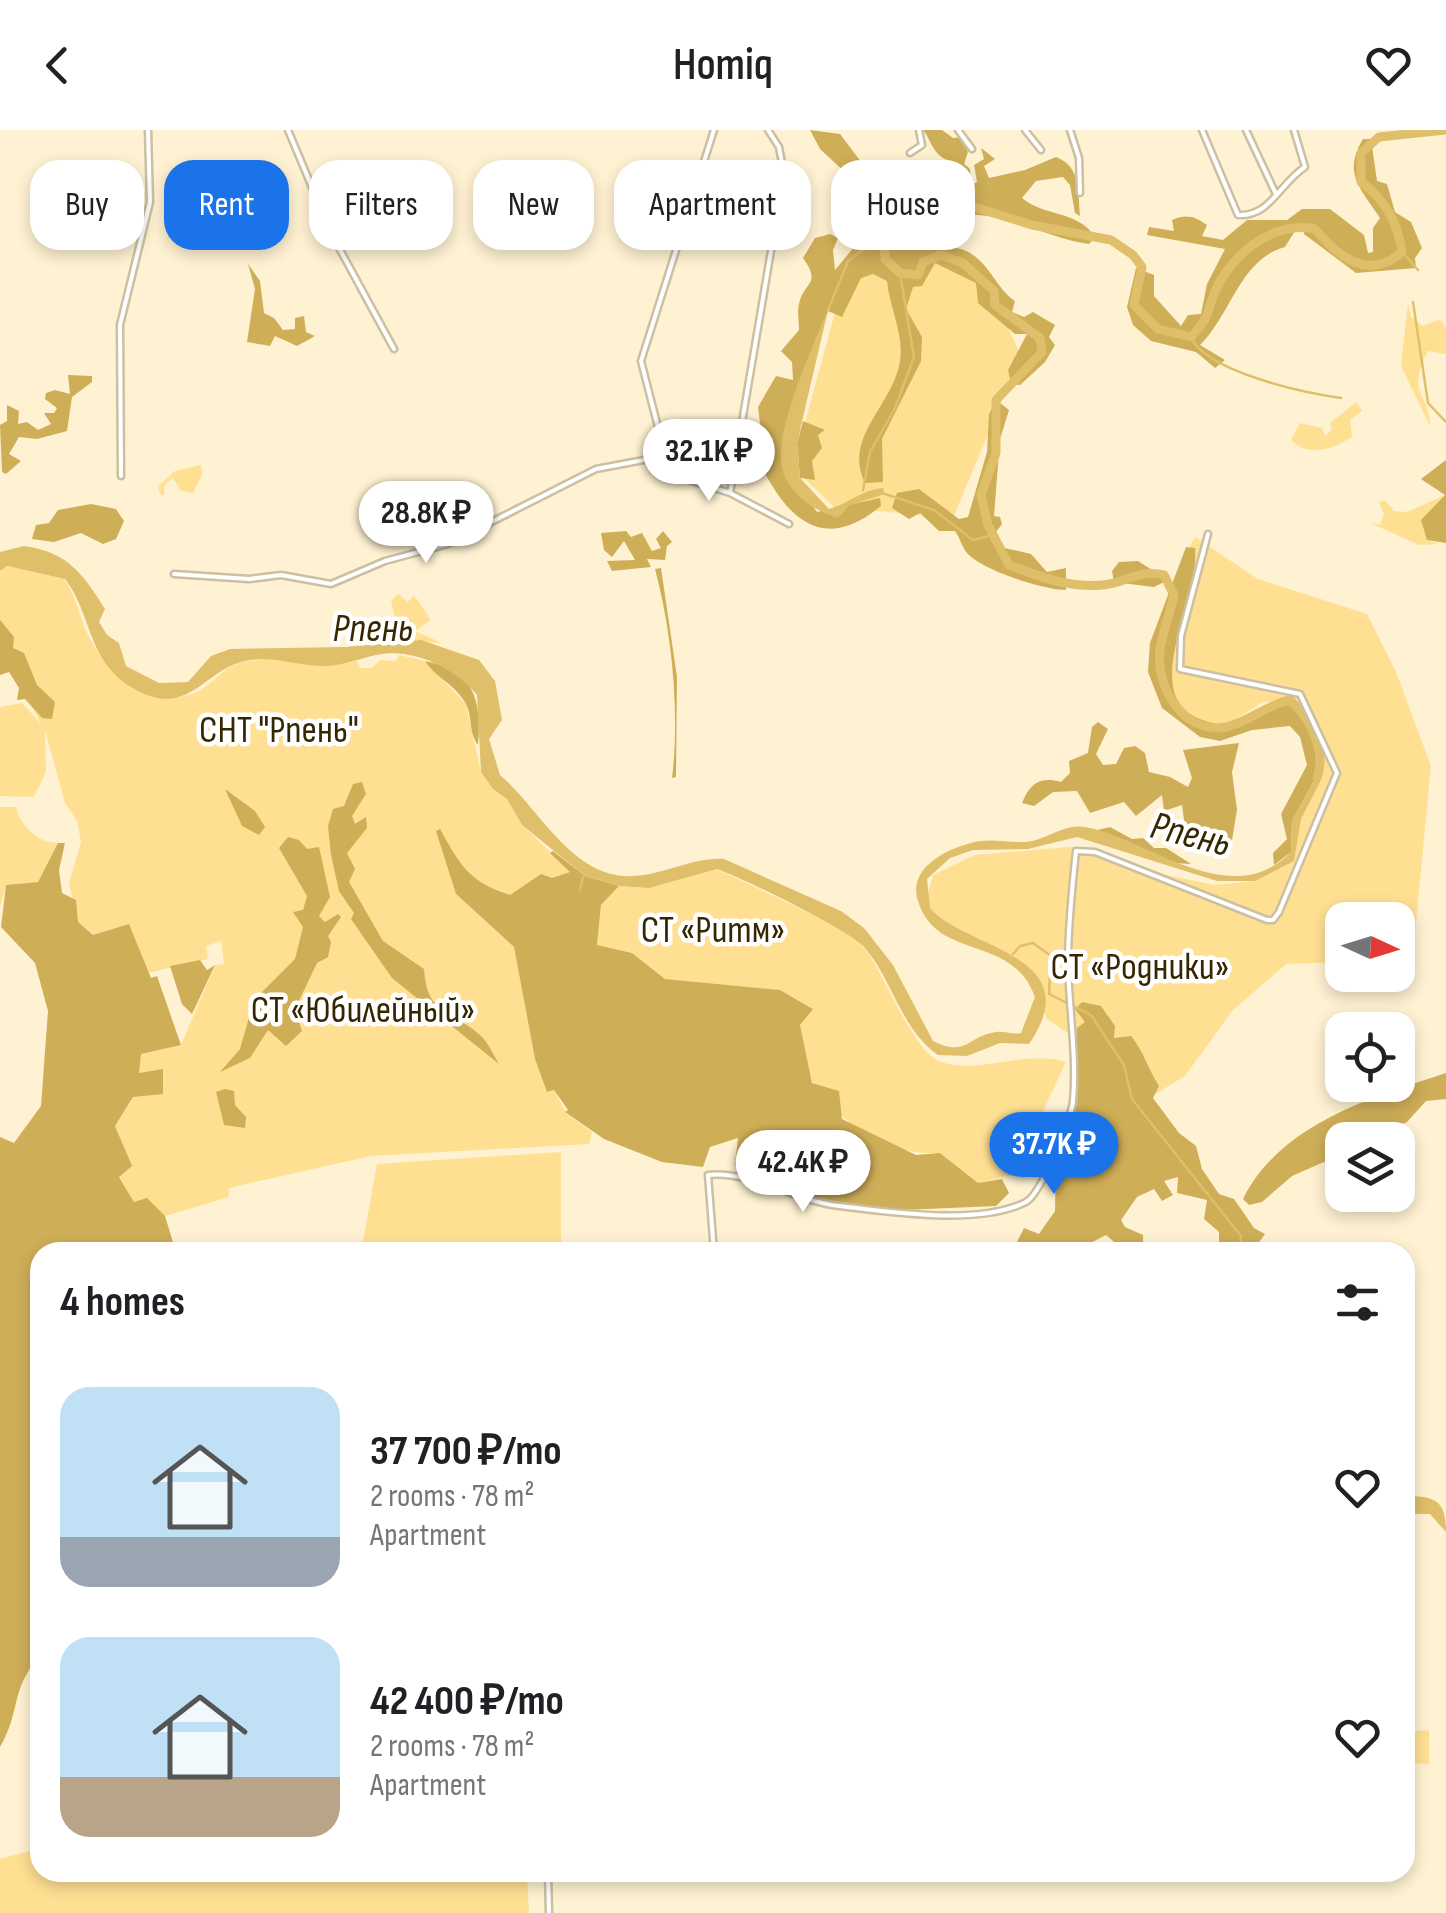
<!DOCTYPE html>
<html lang="en">
<head>
<meta charset="utf-8">
<style>
  :root { --surface:#fff; --page:#f6f6f6; --text:#202124; --muted:#757577; --accent:#1a73e8 }
  body { margin:0; font-family:"Sofia Sans Condensed",sans-serif; background:var(--page); color:var(--text); height:100vh; display:flex; flex-direction:column; font-size:38px; white-space:nowrap }
  * { box-sizing:border-box; margin:0 }
  p { font-size:32px; color:var(--muted) }
  .icon { flex:none; width:55px; height:55px; fill:none; stroke:currentColor; stroke-width:2; stroke-linecap:round; stroke-linejoin:round }
  .map { position:relative; flex:1; overflow:hidden }
  .drawer { position:absolute; left:30px; top:1112px; width:1385px; height:640px; display:flex; flex-direction:column; background:var(--surface); border-radius:30px; box-shadow:0 5px 15px #0003 }
  .drawer>* { flex:none }
  .top-card { position:absolute; left:30px; top:30px; width:1388px; height:90px; display:flex; gap:20px }
  .needle { width:65px; rotate:94deg }
  .controls { position:absolute; left:1325px; top:772px; display:grid; gap:20px }
  .controls a { display:grid; place-items:center; width:90px; height:90px; border-radius:20px; background:var(--surface); box-shadow:0 5px 15px #0003; font-size:50px }
  .price { position:absolute; translate:-50% -85px; padding:0 22px; border-radius:35px; background:#fff; color:#222; font-size:32px; line-height:65px; filter:drop-shadow(0 2px 5px #0008) }
  .price::after { content:''; position:absolute; left:50%; top:60px; width:30px; height:22px; margin-left:-15px; background:inherit; clip-path:polygon(0 0,100% 0,50% 100%) }
  .price.active { background:var(--accent); color:#fff }
  ul { padding:0; list-style:none }
  li { display:flex; align-items:center; gap:30px; height:250px; padding:0 30px }
  li span { display:grid; place-items:center; flex:none; width:280px; height:200px; border-radius:30px; color:#555 }
  li>.icon { margin-inline-start:auto }
  span .icon { width:120px; height:120px; fill:#fffc; stroke-width:1 }
  li b { font-size:42px }
  h2 { display:flex; justify-content:space-between; align-items:center; height:120px; padding:0 30px; font-size:42px }
  .chip { padding:0 35px; border-radius:30px; background:var(--surface); box-shadow:0 5px 15px #0003; font-size:35px; line-height:90px }
  .chip.active { background:var(--accent); color:#fff }
  header { display:flex; justify-content:space-between; align-items:center; height:130px; padding:0 30px; background:var(--surface); font-size:45px; font-weight:600 }
  .map>svg:first-child { display:block }
  .green { fill:#ffe093 }
  .forest { fill:#cfae58 }
  .water { fill:#e0bf6a }
  .lines { fill:none; stroke-linecap:round; stroke-linejoin:round }
  .stream { stroke:#e0bf6a; stroke-width:2.5 }
  .river { stroke:#e0bf6a; stroke-width:9 }
  .street-casing { stroke:#cdc0a2; stroke-width:9 }
  .street { stroke:#fff; stroke-width:4 }
  .labels { text-anchor:middle; stroke-width:9; stroke-linejoin:round; paint-order:stroke }
  .park-label { font-size:38px; fill:#352701; stroke:#fff }
  .water-label { font-size:40px; font-style:italic; fill:#362802; stroke:#fff }
</style>
</head>
<body>
<header><svg class="icon" aria-label="back" viewBox="0 0 24 24"><path d="M15 5l-7 7 7 7"/></svg>Homiq<svg class="icon" aria-label="heart" viewBox="0 0 24 24"><path d="M12 20l-8-8c-3-5 5-10 8-4 3-6 11-1 8 4z"/></svg></header>
<div class="map">
<svg width="1446" height="1783" viewBox="0 0 1446 1783">
  <rect width="100%" height="100%" fill="#fff2d2"/>
  <path class="green" d="M900 113 986 152 1021 225 953 388 834 377 804 348 800 311 837 175 872 126Z
    M1408 173 1411 187 1423 196 1440 189 1446 198V224L1428 221C1405 265 1430 263 1430 296L1401 236Z
    M1356 272 1362 281 1350 290 1352 307C1333 319 1309 328 1291 310L1300 293 1322 298 1325 306 1332 300 1330 293Z
    M201 335 202 345 193 363 181 361 173 348 164 356V366L160 364 158 356 175 341Z
    M1445 365 1422 390 1427 410 1439 414 1419 415 1368 392 1380 395 1384 384 1379 372 1385 370 1394 381 1407 382Z
    M1195 407 1258 449 1367 484 1396 542 1431 636 1414 813 1398 824V790H1342V832L1286 834 1232 881 1185 946 1157 963 1047 889 1029 849 997 823 940 803 926 769 933 745 974 725 1069 717 1096 719 1167 745 1214 755 1255 751 1286 733 1318 638 1288 573 1263 572 1227 595H1205L1181 583 1164 561 1171 453Z
    M7 436 64 449C77 466 79 487 88 505 107 542 149 578 192 564 211 558 222 536 243 532 281 524 319 539 357 531L360 538H372L380 530 396 531 399 525 425 531 466 574 481 642 493 659 507 669 522 695 571 742 552 748 541 744 510 765C468 751 461 737 440 699L456 764 514 817 535 929 547 962 554 960 566 983 592 1002 589 1014 371 1026 237 1056 228 1059 229 1067 165 1086 147 1069 134 1073 119 1046 131 1035 115 996 133 967 162 939 139 944 140 924 181 915 215 835 224 834 221 811 206 816 208 829 148 843 129 795 93 805 78 792 69 753 81 712 77 691 65 673 45 600 46 642 34 667 0 666V577L22 573 41 594 0 514V441Z
    M398 464 408 472 414 465 431 490 415 501 442 513 384 510 398 500 391 471Z
    M0 677H16C21 696 38 713 58 713L38 752 6 755 0 776Z
    M717 739 839 797C849 805 861 812 868 823 885 847 915 924 941 932 981 945 1024 919 1066 932L1013 1045 978 1053 940 1023C895 1027 839 994 815 956 805 940 804 913 800 895L812 878 780 860 665 849 632 823 597 815 601 775 619 756 649 758Z
    M561 1022V1122H361L377 1034Z
    M1429 1600V1634L1405 1633V1602Z
    M40 1718V1742L527 1743 529 1783H0V1729Z"/>
  <path class="forest" d="M810 0 840 4 883 61 875 74 857 43 848 45 820 19Z
    M923 0H942L953 8 962 7 968 22 964 34 970 39 971 55 977 52 974 35 984 29 981 18 995 29 984 36 989 48 1025 40 1056 27C1081 36 1078 62 1080 86L1075 83 1070 55 1063 47 1036 51 1022 68C1044 87 1078 80 1095 107L1089 114C1049 109 1006 82 966 85 954 86 940 92 928 96L924 107C937 120 956 114 970 123 991 136 996 158 1015 171L1012 182 1024 187 1033 182 1055 195 1049 207 1055 215 1045 232 1020 255 1011 254 1008 240 1027 204H1015L978 173 976 153 935 133 922 156 913 157 906 179 922 207 921 231 882 309 883 352 865 353C843 309 890 277 899 236 906 207 890 181 887 151L873 144 861 148 842 187 828 181 781 331 817 382 880 368 881 376C813 432 778 374 751 315L760 293 758 277 776 246 793 250 792 232 781 221 799 200C799 191 797 182 799 174 804 151 822 155 803 128L815 108 830 104 838 108 833 120 835 140 869 99 876 82 889 81C907 62 931 61 956 56L951 31C933 27 932 11 923 0Z
    M1363 9H1371L1377 51 1387 54 1395 82 1411 92 1422 118 1415 128 1416 138 1356 143 1304 104 1305 97 1298 96 1285 117C1240 129 1231 185 1200 215L1225 230 1215 238 1196 222 1151 211 1133 195 1127 177 1136 138 1154 145V166L1181 196 1188 185 1201 184 1207 154 1225 119 1147 105 1149 97 1174 101 1172 90C1187 83 1196 87 1207 95L1202 106 1223 110 1247 90H1287L1302 79H1330L1364 105 1368 123 1373 122V98L1380 88C1361 59 1342 44 1363 9Z
    M248 134 260 151 264 183 274 188 283 200 295 199V188L304 186 306 202 315 206 297 216 275 206 270 216 247 212 255 159Z
    M68 245 92 246V252L72 267 67 301 37 309 19 307 9 324 21 331 6 344 2 342 0 295 7 291V275L19 281 18 294 27 292 38 300 51 294 44 283H54L57 278 45 269 46 263 55 260 70 264Z
    M996 270 1009 280 1000 309 994 386 1000 387 1002 394 993 406 1000 417 1031 424 1047 442 1066 438V460C1043 460 982 440 967 423 962 417 960 408 955 401H939L920 383 909 389 892 378 897 363 919 359 959 389 968 387 987 322 989 284Z
    M803 291 825 300 818 305 822 318 812 331 815 350 800 348 797 313Z
    M1446 330V413L1427 410 1421 390 1445 365 1421 349Z
    M91 374 116 379 124 391 116 409 103 414 81 403 54 412 32 409 36 395 49 393 58 380Z
    M626 401 631 407 642 403 652 421 661 418 656 409 663 401 672 412 667 416 665 430 647 429 651 437 612 441 607 431 635 430 624 411 612 427 604 420 601 403Z
    M1186 417 1195 418C1201 477 1122 586 1227 595 1238 596 1272 574 1290 570L1303 582 1317 612 1321 638 1292 691 1291 722 1274 735 1273 723 1287 709 1281 684 1307 635 1300 607 1290 596 1252 600 1220 611 1200 607 1162 578 1148 542 1150 513Z
    M1138 431 1168 450 1154 457 1114 452 1112 441 1119 432Z
    M661 438 677 547 676 647 672 648C680 582 672 503 655 439Z
    M0 490 14 507 13 518 24 523 37 555 55 572 52 589 42 588 25 569 17 570 19 558 9 542 0 545Z
    M425 531C474 540 482 570 478 615 468 601 473 588 466 574 456 555 436 548 425 531Z
    M1098 592 1108 599 1096 624 1103 635 1116 634 1124 618 1135 616 1145 623 1149 642 1170 647 1188 657 1192 648 1183 620 1239 613 1232 642 1237 680 1231 716 1214 705 1192 707 1185 697 1182 675 1164 681 1162 665 1136 686 1124 672 1090 683 1077 661 1053 662 1034 676 1022 673C1030 654 1039 646 1061 652L1070 643 1069 631 1088 623 1092 597Z
    M362 652 366 664 352 686 355 694 366 687 367 698 347 723 355 739 349 752 383 811 424 839C427 888 453 879 482 907 489 914 494 926 499 934L392 848 351 789 354 783 339 761 331 725 328 696 333 679 344 676 353 654Z
    M225 659 255 681 265 697 259 705 242 696Z
    M1110 697 1132 709 1143 708 1154 718H1166L1191 734 1173 733 1097 700Z
    M440 699C461 736 468 751 510 765L541 744 552 748 570 742 550 723 553 721 585 746 619 756 601 775 597 815 632 823 665 849 780 860 813 879 800 895 812 953 839 961 842 989 916 1025 940 1023 978 1053 1002 1049 1009 1063 996 1076 903 1080 831 1072 770 1056 735 1035 738 1008 710 1017 703 1037 662 1032 604 1009 565 982 568 980 554 960 547 962 535 929 514 817 456 764 436 701Z
    M288 707 299 710 307 719 319 717 330 767 319 786 325 792 338 784 341 787 328 806 331 812 328 827 317 833 295 879 302 901 286 916 268 900 250 928 220 942 240 919 254 870 295 829 303 797 293 782 303 780 307 766 279 718Z
    M58 713H65L59 740 62 763 76 770 78 792 93 805 129 794 151 848 157 846 181 915 141 924 139 943 163 939V964L133 967 115 996 132 1036 119 1047 134 1072 147 1068 165 1086 176 1122H40V1364L32 1414 40 1419V1474L34 1471 38 1528C10 1561 21 1581 0 1617V1007L14 1013 41 976 48 881 35 833 1 797 6 755 38 752Z
    M200 830 207 840 215 835 192 884 182 874 170 836Z
    M1082 872 1101 876 1115 896 1114 908 1131 906C1144 922 1148 939 1159 956L1153 968 1179 1003 1196 1016 1202 1039 1219 1064 1234 1069 1254 1098 1265 1104 1252 1122H1219V1102L1204 1089 1207 1070 1177 1063 1178 1047 1164 1051 1173 1065 1162 1071 1154 1059 1137 1067 1121 1090 1125 1097 1143 1105V1112L1154 1122H1126L1106 1105 1073 1122H1012L1024 1098 1039 1104 1055 1081 1056 1024 1077 974V898L1085 892 1075 879Z
    M1446 943V969L1426 971 1407 992 1367 1010H1342V1024L1292 1046 1262 1072 1249 1075 1243 1069C1280 994 1372 967 1446 943Z
    M225 959 234 961 235 975 246 987 245 998 224 995 216 962Z"/>
  <path class="water" d="M828 180 797 313 800 348 829 379C850 373 861 360 883 358L885 364 850 375 838 388C812 380 783 361 781 330 778 294 813 215 828 180Z
    M24 416C68 422 83 444 105 479L99 492 107 505 119 513 126 536 159 553 188 552 211 526 230 519 345 517 421 510 479 530 495 551 502 590 489 609 500 645C539 678 573 750 633 746 664 745 693 727 724 729L841 781 864 798 893 835 933 911C967 928 967 906 996 902 1006 901 1012 905 1021 903L1035 867C1012 803 937 832 918 771 906 736 953 715 981 711 995 709 1011 713 1026 712 1046 710 1064 693 1085 697 1148 708 1230 784 1291 722L1292 691 1321 638 1320 652 1301 689 1294 731 1255 751H1217L1077 707 1028 719 973 720 950 728 927 749 930 778C964 819 1091 824 1029 914L1000 913 967 926 938 925C901 899 893 851 865 818 851 801 743 748 717 739L649 758 619 756 585 746 522 695 507 669 493 659 481 642 477 565C455 538 412 517 376 525 358 529 342 536 324 536 296 536 270 524 241 532 203 542 186 591 131 557 87 530 92 484 65 449L7 436 0 441V422Z
    M1405 1366C1435 1366 1446 1370 1446 1402L1430 1384H1405Z"/>
  <g class="lines">
    <path class="stream" d="M1402 122 1418 140
      M1413 172 1428 273 1446 292
      M828 180 848 131 884 104
      M1191 207C1206 242 1305 263 1341 268
      M863 360 870 322 895 278 914 227 900 143
      M885 364 934 380 973 410 993 405
      M580 760 583 747
      M1013 824 1020 816 1033 813 1051 826 1049 864 1091 885 1124 935 1132 969 1241 1106 1240 1122"/>
    <path class="river" d="M1317 648C1327 622 1310 588 1290 570 1266 575 1249 592 1226 597 1184 605 1155 557 1160 519 1163 501 1170 483 1174 465L1164 445C1139 439 1126 453 1103 455 1069 458 1040 447 1009 435L988 395 981 365 996 323V270L1042 222 1040 208 995 175 994 161 963 133 941 125 923 132 918 145 900 143 885 129 884 104 916 91 974 77 1032 95 1111 110 1133 125 1142 137 1134 175 1158 199 1191 207C1216 180 1205 178 1219 153 1238 120 1275 91 1315 99 1339 128 1369 151 1402 122 1398 94 1385 69 1361 52V23L1379 7 1446 0"/>
    <g class="street-casing">
      <path id="street" d="M288 0 332 105 394 219
        M714 0 641 231 669 340 676 346 730 363 789 394
        M958 0 972 19
        M1025 0 1041 20
        M1070 0 1079 28 1080 63
        M1202 0 1238 85C1270 87 1279 54 1305 37L1294 0
        M1246 0 1275 62
        M910 23 922 15 919 0
        M121 346 120 195 150 72 148 0
        M730 363 784 44 779 17 768 0
        M174 444 249 449 281 445 331 454 385 431 448 414 596 339 665 326
        M714 1122 708 1045C749 1040 795 1071 839 1076 890 1082 978 1096 1026 1072 1041 1064 1071 989 1073 971 1077 926 1069 879 1068 834 1068 797 1072 758 1076 721L1095 722 1267 790H1273L1279 782 1337 643 1300 564 1180 539 1181 506 1208 404
        M548 1742 549 1783"/>
    </g>
    <use href="#street" class="street"/>
  </g>
  <g class="labels">
    <g class="park-label">
      <text x="279" y="612">СНТ "Рпень"</text>
      <text x="713" y="812">СТ «Ритм»</text>
      <text x="1140" y="849">СТ «Родники»</text>
      <text x="363" y="892">СТ «Юбилейный»</text>
    </g>
    <g class="water-label">
      <text x="373" y="511">Рпень</text>
      <text transform="translate(1191 703) rotate(14)" y="14">Рпень</text>
    </g>
  </g>
</svg>
<div class="controls">
<a><svg class="needle" viewBox="-14 -14 28 28"><path d="M0-13l5 13h-10z" fill="#e53935"/><path d="M0 13l5-13h-10z" fill="#757577"/></svg></a>
<a><svg class="icon" aria-label="locate" viewBox="0 0 24 24"><circle cx="12" cy="12" r="6"/><path d="M12 2v4M12 18v4M2 12h4M18 12h4"/></svg></a>
<a><svg class="icon" aria-label="layers" viewBox="0 0 24 24"><path d="M12 4l9 5-9 5-9-5zM3 14l9 5 9-5"/></svg></a>
</div>
<b class="price" style="left:709px;top:374px">32.1K ₽</b>
<b class="price" style="left:426px;top:436px">28.8K ₽</b>
<b class="price active" style="left:1054px;top:1067px">37.7K ₽</b>
<b class="price" style="left:803px;top:1085px">42.4K ₽</b>
<div class="top-card">
<a class="chip">Buy</a>
<a class="chip active">Rent</a>
<a class="chip">Filters</a>
<a class="chip">New</a>
<a class="chip">Apartment</a>
<a class="chip">House</a>
</div>
<section class="drawer">
<h2>4 homes<svg class="icon" aria-label="filters" viewBox="0 0 24 24"><path d="M4 7h16M4 17h16"/><circle cx="9" cy="7" r="2"/><circle cx="15" cy="17" r="2"/></svg></h2>
<ul>
<li><span style="background:linear-gradient(#bfe0f5 75%,#9aa5b1 0)"><svg class="icon" aria-label="home" viewBox="0 0 24 24"><path d="M3 11l9-7 9 7M6 9v11h12V9"/></svg></span><div><b>37 700 ₽/mo</b><p>2 rooms · 78 m²</p><p>Apartment</p></div><svg class="icon" aria-label="heart" viewBox="0 0 24 24"><path d="M12 20l-8-8c-3-5 5-10 8-4 3-6 11-1 8 4z"/></svg></li>
<li><span style="background:linear-gradient(#bfe0f5 70%,#b9a48a 0)"><svg class="icon" aria-label="home" viewBox="0 0 24 24"><path d="M3 11l9-7 9 7M6 9v11h12V9"/></svg></span><div><b>42 400 ₽/mo</b><p>2 rooms · 78 m²</p><p>Apartment</p></div><svg class="icon" aria-label="heart" viewBox="0 0 24 24"><path d="M12 20l-8-8c-3-5 5-10 8-4 3-6 11-1 8 4z"/></svg></li>
</ul>
</section>
</div>
</body>
</html>
